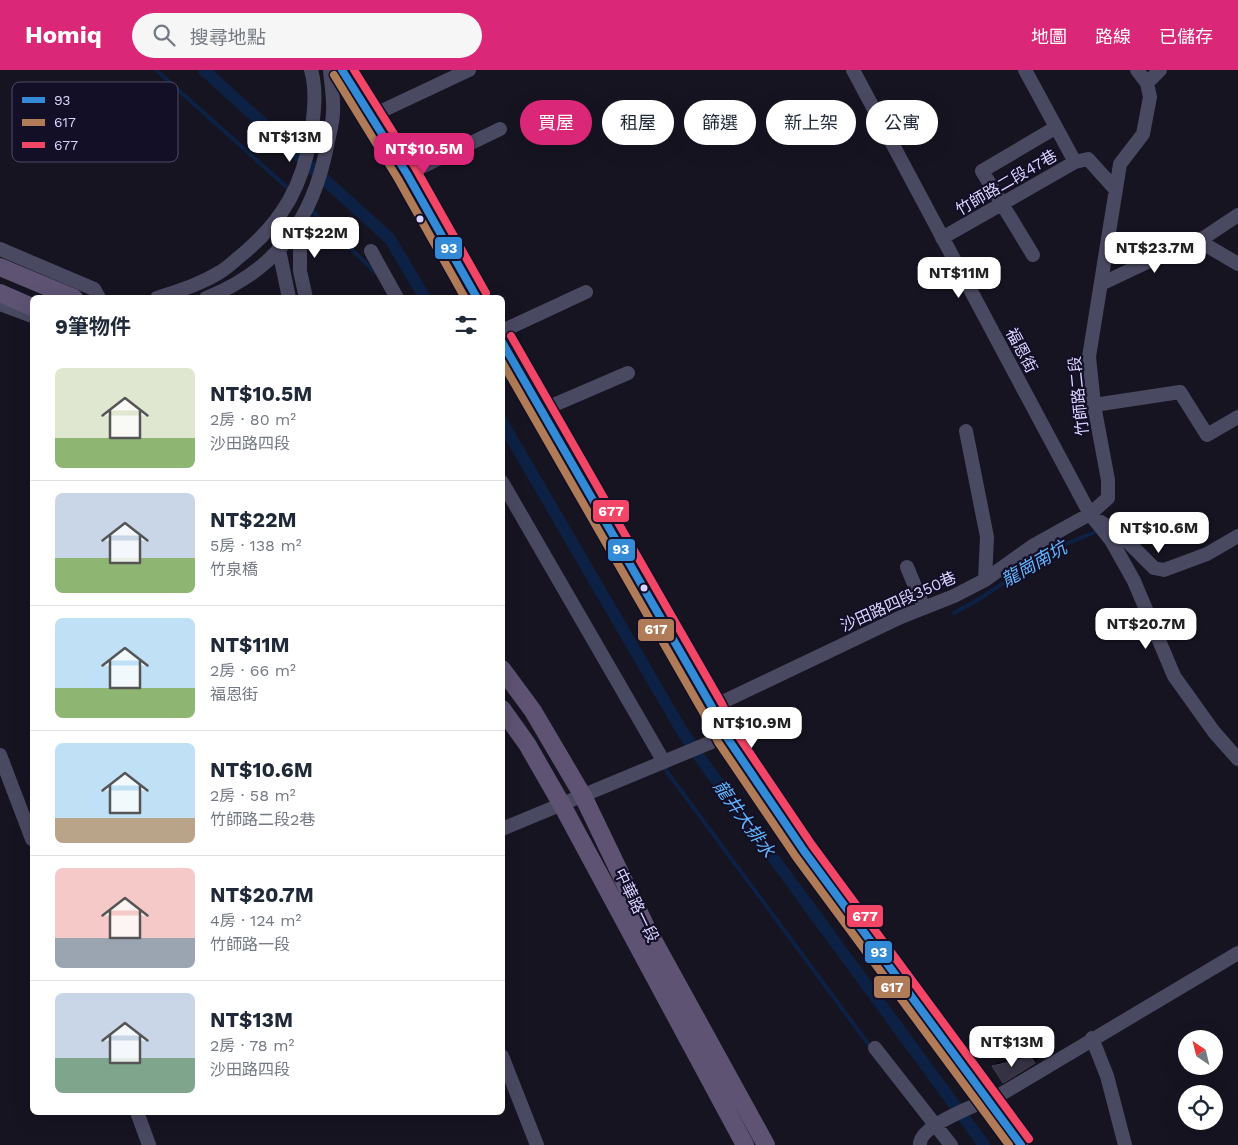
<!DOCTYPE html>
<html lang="zh-TW">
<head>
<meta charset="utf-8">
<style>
  :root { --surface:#fff; --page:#f6f6f7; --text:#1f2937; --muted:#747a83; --line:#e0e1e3; --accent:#db2777 }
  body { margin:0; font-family:"Work Sans","Noto Sans TC",sans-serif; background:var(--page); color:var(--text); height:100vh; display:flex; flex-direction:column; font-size:19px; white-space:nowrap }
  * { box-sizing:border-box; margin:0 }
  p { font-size:16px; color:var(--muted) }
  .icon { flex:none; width:28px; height:28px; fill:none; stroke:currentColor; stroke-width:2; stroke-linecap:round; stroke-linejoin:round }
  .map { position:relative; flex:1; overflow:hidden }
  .sheet { position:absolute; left:30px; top:225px; width:475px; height:820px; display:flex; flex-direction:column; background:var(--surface); border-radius:8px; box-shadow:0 5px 20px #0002 }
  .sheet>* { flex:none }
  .banner { position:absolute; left:520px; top:30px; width:475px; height:45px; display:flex; gap:10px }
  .needle { width:32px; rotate:325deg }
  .controls { position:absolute; left:1178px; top:960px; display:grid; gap:10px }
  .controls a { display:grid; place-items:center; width:45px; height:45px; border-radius:50%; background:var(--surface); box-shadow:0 5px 20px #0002; font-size:25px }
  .price { position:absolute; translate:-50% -42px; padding:0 11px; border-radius:10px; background:#fff; color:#222; font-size:16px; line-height:32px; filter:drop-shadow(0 1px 2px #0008) }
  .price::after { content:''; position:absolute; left:50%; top:30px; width:15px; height:11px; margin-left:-8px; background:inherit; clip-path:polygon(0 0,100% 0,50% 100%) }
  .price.selected { background:var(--accent); color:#fff }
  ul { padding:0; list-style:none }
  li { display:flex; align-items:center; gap:15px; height:125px; padding:0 25px }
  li+li { border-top:1px solid var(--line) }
  li span { display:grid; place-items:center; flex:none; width:140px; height:100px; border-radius:8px; color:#555 }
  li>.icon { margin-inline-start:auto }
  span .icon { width:60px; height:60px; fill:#fffc; stroke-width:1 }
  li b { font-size:21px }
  h2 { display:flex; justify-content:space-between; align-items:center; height:60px; padding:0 25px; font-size:21px }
  .pill { padding:0 18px; border-radius:22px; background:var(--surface); box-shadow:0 5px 20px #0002; font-size:18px; line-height:45px }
  .pill.selected { background:var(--accent); color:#fff }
  header { display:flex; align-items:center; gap:30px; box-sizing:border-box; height:70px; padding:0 25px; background:var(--accent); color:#fff }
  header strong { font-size:24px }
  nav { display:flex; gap:28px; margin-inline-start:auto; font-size:18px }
  .search { width:350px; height:45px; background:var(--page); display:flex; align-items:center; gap:12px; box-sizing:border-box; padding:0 18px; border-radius:28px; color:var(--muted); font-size:19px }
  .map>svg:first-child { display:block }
  .shadow { fill:#0007 }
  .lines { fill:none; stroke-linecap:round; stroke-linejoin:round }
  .stream { stroke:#0d2144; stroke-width:4 }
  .canal { stroke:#0d2144; stroke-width:12 }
  .building { fill:#343243; stroke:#433f54 }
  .minor { stroke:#4a4962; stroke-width:14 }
  .major { stroke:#5e5373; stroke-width:18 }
  .bus-1-casing { stroke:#130f26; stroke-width:11 }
  .bus-2-casing { stroke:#130f26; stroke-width:11 }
  .bus-3-casing { stroke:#130f26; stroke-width:11 }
  .bus-1 { stroke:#338bd7; stroke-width:8 }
  .bus-2 { stroke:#b07c57; stroke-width:8 }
  .bus-3 { stroke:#f34667; stroke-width:8 }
  .bus-dot { fill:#d9d4ff; stroke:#130f26; stroke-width:2 }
  .labels { text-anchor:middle; stroke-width:4.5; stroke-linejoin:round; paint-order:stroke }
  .street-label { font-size:16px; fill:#d9d4ff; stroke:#130f26 }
  .water-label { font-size:18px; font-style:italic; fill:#62b6ff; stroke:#130f26 }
  .key { fill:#130f26; stroke:#4e4a67; stroke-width:1 }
  .key-label { font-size:14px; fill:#d9d4ff }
  .line-badge { stroke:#130f26; stroke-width:2 }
  .badge-label { font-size:14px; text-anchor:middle; font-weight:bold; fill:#fff }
</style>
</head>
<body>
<header>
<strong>Homiq</strong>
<div class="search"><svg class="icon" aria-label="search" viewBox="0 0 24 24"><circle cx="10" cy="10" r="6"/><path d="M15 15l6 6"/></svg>搜尋地點</div>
<nav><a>地圖</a><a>路線</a><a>已儲存</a></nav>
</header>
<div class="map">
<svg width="1238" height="1075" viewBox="0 0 1238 1075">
  <rect width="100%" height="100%" fill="#161421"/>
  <path class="shadow" d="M1036 983 1039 988 1035 992 1003 1011 993 997 997 992Z"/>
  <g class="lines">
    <path class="stream" d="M156 0 290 120
      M310 139 375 202
      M954 543 981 528 1056 478 1100 460
      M662 695 872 979"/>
    <path class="canal" d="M204 0 390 169 425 228
      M502 352 682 661 703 692 984 1075"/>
  </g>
  <path class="building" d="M1031 987 1035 993 1003 1013 992 996Z"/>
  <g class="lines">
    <path class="minor" d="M342 0 407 104 477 228
      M853 0 1090 444 1111 470 1134 511 1174 606 1214 662 1238 689
      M1025 0 1075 92
      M1147 13 1160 0
      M371 46 469 0
      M407 104 500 59
      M279 149V180L289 228
      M300 154V201L306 228
      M942 168 1075 92 1088 89 1116 120
      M1199 171 1238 194
      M0 179 94 219 99 228
      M371 181 397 228
      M1033 185 982 101 1055 58
      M1101 214 1181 176 1199 171 1238 145
      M157 228C178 221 201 214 220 202 229 197 236 189 244 183 283 150 303 115 311 64 314 44 317 20 311 0
      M206 228C277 200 313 149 327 76 329 65 333 53 333 42 334 28 331 14 330 0
      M0 234 32 246
      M502 261 586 222
      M502 271 712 637 726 666 804 781 1021 1075
      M1094 335 1180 322 1207 365 1238 347
      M542 340 628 303
      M966 361 987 467 985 510
      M502 412 664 692
      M1101 452 1121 465 1154 498 1164 500 1207 484 1238 466
      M907 497 924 538
      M712 637 901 547 954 526 985 510 1034 475 1090 444 1108 428V410L1094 335 1089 287 1120 94 1143 64 1150 27 1147 13 1137 0
      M0 685 32 769
      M502 759 726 666
      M1092 968 1107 1006 1125 1075
      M875 978 951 1075
      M502 986 537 1075
      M137 1042 149 1075
      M920 1075C918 1058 967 1039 980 1033L988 1032 1238 883"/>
    <path class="major" d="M0 197 74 228
      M0 223 32 237
      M502 599 533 641 583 726 646 857 766 1075
      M502 639 527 674 562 735 745 1075"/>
    <g class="bus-1-casing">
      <path id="bus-1" d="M342 0 407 104 477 228
        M502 272 712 637 726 666 804 781 1021 1075"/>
    </g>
    <g class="bus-2-casing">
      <path id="bus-2" d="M334 5 398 109 465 228
        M502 292 703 642 718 672 796 787 1009 1075"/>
    </g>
    <g class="bus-3-casing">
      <path id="bus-3" d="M354 0 416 99 486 223
        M511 266 721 632 735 661 812 775 1029 1069"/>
    </g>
    <use href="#bus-1" class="bus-1"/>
    <use href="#bus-2" class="bus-2"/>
    <use href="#bus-3" class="bus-3"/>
  </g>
  <g class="bus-dot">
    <circle cx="420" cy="149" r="4.5"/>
    <circle cx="644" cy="518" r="4.5"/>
  </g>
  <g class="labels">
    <g class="street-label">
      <text transform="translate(1006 112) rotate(-30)" y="6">竹師路二段47巷</text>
      <text transform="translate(1022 280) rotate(62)" y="6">福恩街</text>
      <text transform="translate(1078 326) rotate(-96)" y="6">竹師路二段</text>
      <text transform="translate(898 531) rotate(-24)" y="6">沙田路四段350巷</text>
      <text transform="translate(637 835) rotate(64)" y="6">中華路一段</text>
    </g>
    <g class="water-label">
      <text transform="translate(1034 494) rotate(-30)" y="6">龍崗南坑</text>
      <text transform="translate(744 749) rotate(54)" y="6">龍井大排水</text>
    </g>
  </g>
  <rect x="12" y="12" width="166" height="80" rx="8" class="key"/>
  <rect x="22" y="27" width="23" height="6" fill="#338bd7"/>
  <rect x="22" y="49" width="23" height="7" fill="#b07c57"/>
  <rect x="22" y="72" width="23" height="6" fill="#f34667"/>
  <g class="key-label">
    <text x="54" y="35">93</text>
    <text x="54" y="57">617</text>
    <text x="54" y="80">677</text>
  </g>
  <g class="line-badge">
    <rect x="434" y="166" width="29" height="24" rx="5" fill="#338bd7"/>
    <rect x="592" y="429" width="38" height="24" rx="5" fill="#f34667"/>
    <rect x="607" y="468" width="29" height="24" rx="5" fill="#338bd7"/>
    <rect x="637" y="548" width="38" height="24" rx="5" fill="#b07c57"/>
    <rect x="846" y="834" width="38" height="24" rx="5" fill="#f34667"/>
    <rect x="864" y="870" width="29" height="24" rx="5" fill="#338bd7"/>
    <rect x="873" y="905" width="38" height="24" rx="5" fill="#b07c57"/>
  </g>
  <g class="badge-label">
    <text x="449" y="183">93</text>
    <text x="611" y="446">677</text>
    <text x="621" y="484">93</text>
    <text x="656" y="564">617</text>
    <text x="865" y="851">677</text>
    <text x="879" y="887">93</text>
    <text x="892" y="922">617</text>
  </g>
</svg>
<div class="controls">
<a><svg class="needle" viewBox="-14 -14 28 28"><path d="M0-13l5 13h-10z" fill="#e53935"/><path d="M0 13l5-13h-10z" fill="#747a83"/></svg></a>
<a><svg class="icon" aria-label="locate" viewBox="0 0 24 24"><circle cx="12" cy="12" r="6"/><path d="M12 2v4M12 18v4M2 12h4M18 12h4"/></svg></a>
</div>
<b class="price" style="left:290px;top:93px">NT$13M</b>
<b class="price selected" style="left:424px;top:105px">NT$10.5M</b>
<b class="price" style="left:315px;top:189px">NT$22M</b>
<b class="price" style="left:1155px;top:204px">NT$23.7M</b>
<b class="price" style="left:959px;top:229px">NT$11M</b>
<b class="price" style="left:1159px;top:484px">NT$10.6M</b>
<b class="price" style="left:1146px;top:580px">NT$20.7M</b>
<b class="price" style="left:752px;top:679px">NT$10.9M</b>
<b class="price" style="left:1012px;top:998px">NT$13M</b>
<div class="banner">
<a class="pill selected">買屋</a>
<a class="pill">租屋</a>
<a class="pill">篩選</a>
<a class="pill">新上架</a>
<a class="pill">公寓</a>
</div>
<section class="sheet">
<h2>9筆物件<svg class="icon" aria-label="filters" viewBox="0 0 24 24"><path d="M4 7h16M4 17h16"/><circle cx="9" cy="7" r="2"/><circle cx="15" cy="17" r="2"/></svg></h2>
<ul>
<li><span style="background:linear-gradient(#dfe7d0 70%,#8fb573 0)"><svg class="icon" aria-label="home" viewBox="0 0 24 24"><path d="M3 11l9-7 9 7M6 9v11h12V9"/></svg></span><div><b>NT$10.5M</b><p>2房 · 80 m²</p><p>沙田路四段</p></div></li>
<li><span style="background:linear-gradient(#c9d6e8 65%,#8fb573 0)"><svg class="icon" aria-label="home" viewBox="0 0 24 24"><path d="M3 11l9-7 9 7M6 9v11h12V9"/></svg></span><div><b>NT$22M</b><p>5房 · 138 m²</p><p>竹泉橋</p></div></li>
<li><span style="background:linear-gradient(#bfe0f5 70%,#8fb573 0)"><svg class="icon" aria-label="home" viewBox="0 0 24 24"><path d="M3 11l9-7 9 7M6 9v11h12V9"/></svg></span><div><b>NT$11M</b><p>2房 · 66 m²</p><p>福恩街</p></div></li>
<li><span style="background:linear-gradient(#bfe0f5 75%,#b9a48a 0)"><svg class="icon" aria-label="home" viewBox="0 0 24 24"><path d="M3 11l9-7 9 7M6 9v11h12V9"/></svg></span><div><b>NT$10.6M</b><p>2房 · 58 m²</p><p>竹師路二段2巷</p></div></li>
<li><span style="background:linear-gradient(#f6c9c9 70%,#9aa5b1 0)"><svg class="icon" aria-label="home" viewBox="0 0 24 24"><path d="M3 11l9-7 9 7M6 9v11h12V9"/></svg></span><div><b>NT$20.7M</b><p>4房 · 124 m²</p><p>竹師路一段</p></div></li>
<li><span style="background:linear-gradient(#c9d6e8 65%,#7fa58c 0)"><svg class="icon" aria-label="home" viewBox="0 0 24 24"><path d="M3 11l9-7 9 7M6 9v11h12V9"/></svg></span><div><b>NT$13M</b><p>2房 · 78 m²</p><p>沙田路四段</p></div></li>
</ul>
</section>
</div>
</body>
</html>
